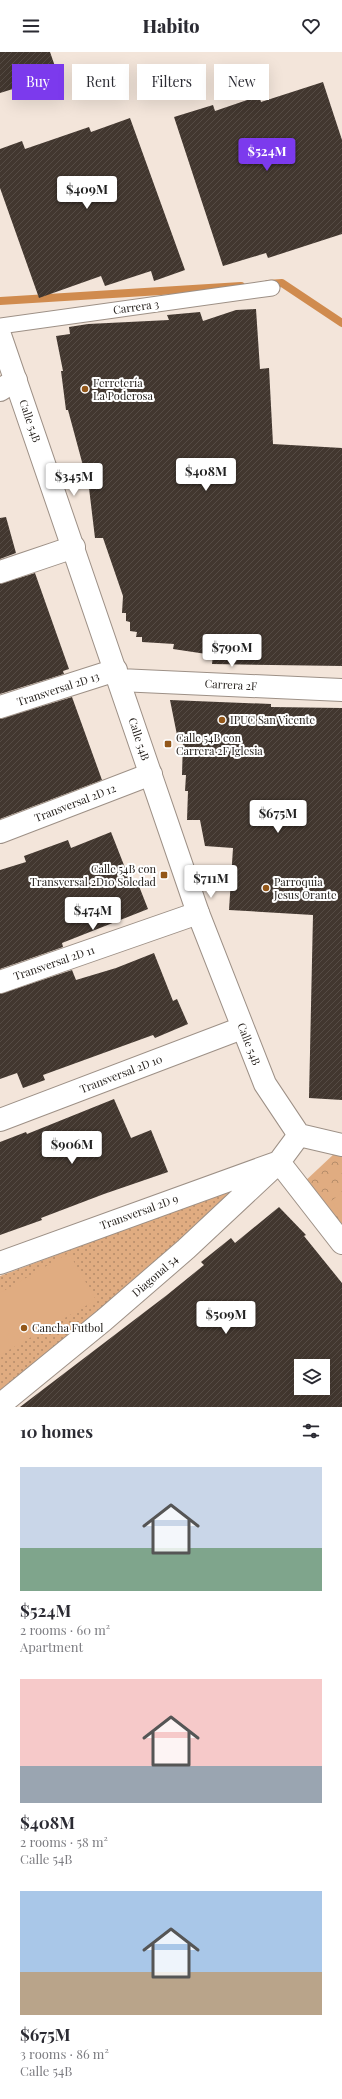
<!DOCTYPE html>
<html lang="en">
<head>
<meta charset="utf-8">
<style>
  :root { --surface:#fff; --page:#f2f2f3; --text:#2b2b33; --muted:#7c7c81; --accent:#7c3aed }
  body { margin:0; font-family:"Playfair Display",serif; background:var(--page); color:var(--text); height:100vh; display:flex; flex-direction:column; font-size:15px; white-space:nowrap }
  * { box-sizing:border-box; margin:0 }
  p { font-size:13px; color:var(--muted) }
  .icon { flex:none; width:22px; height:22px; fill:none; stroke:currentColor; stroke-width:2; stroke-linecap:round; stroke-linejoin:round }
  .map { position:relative; height:1355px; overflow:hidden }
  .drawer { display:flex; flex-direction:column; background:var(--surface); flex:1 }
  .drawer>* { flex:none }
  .top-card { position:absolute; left:12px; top:12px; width:318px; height:36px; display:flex; gap:8px }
  .tools { position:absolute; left:294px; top:1307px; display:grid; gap:8px }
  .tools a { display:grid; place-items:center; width:36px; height:36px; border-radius:0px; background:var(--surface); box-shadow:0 4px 16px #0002; font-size:20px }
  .price { position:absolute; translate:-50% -34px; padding:0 9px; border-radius:4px; background:#fff; color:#222; font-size:13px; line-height:26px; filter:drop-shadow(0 1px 2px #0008) }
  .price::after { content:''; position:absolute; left:50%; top:24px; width:12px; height:9px; margin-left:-6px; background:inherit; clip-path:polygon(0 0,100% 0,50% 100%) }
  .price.on { background:var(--accent); color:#fff }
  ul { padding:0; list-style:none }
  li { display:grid; align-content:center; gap:8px; height:212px; padding:0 20px }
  li span { display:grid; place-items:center; height:124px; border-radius:0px; color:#555 }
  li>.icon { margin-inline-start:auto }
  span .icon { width:72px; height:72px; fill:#fffc; stroke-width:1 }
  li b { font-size:17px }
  h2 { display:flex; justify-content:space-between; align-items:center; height:48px; padding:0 20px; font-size:17px }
  .pill { padding:0 14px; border-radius:0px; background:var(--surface); box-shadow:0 4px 16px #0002; font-size:14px; line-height:36px }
  .pill.on { background:var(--accent); color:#fff }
  header { display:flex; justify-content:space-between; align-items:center; height:52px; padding:0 20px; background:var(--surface); font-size:18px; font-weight:800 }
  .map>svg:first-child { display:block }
  .grass { fill:url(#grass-dots) }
  .park { fill:url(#park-crowns) }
  .pitch { fill:#e0ac81 }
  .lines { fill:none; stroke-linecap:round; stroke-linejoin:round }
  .stream { stroke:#d08b4e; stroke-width:8 }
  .building { fill:url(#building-hatch); fill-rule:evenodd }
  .service-casing { stroke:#9d9086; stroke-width:17 }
  .minor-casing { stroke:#9d9086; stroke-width:24 }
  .tertiary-casing { stroke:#9d9086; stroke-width:24 }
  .service { stroke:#fff; stroke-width:15 }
  .minor { stroke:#fff; stroke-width:22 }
  .tertiary { stroke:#fff; stroke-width:22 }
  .poi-dot { fill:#935719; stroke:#fff; stroke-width:1.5 }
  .labels { text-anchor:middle; stroke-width:4; stroke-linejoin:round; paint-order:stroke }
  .street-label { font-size:11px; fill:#25201c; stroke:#fff }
  .poi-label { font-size:11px; fill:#25201c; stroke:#fff; text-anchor:start }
</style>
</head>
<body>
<header><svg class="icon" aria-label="menu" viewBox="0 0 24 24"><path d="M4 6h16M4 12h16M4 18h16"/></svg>Habito<svg class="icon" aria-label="heart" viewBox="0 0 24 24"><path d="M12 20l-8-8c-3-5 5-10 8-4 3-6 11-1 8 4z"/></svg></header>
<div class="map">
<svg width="342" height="1355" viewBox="0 0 342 1355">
  <defs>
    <pattern id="grass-dots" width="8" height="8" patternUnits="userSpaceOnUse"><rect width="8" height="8" fill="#e0ac81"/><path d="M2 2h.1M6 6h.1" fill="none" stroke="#b58c69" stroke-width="1.8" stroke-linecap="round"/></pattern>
    <pattern id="park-crowns" width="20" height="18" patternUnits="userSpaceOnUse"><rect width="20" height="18" fill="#e0ac81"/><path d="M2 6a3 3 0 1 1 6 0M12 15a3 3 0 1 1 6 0" fill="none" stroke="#b58c69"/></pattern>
    <pattern id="building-hatch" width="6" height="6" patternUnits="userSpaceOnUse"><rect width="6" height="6" fill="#42372f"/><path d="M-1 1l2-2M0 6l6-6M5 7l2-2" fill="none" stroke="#554b44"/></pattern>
  </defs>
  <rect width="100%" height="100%" fill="#f3e5da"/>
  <path class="grass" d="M233 1137 180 1191 0 1339V1224Z"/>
  <path class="park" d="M335 1101 342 1104V1182L302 1132Z"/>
  <path class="pitch" d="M342 1141V1163L331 1149Z
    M69 1201 96 1248 0 1303V1241Z"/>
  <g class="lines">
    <path class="stream" d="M268 232 282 231 342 271
      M0 249 241 234"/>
  </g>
  <path class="building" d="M0 0H50L58 23 0 41Z
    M323 30 342 88V182L268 206 266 201 223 214 174 65 213 53 215 59 259 44 261 50Z
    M130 66 185 218 154 229 151 219 105 234 101 224 39 246 0 136V97L22 89 25 97 89 75 91 80Z
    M256 257 260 317 269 316 273 392 342 396V614L212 612 213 603 173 597 174 592 142 590V585H136L137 580 130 579V570L126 569V561H122L123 544 103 486H95L89 436 68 358H66L61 319H63L56 284 70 282 69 275 88 272 169 268 167 263 200 260 203 269 236 258Z
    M6 465 16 501 0 507V466Z
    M35 521 69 617 63 619 64 622 0 642V532Z
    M72 645 102 728 0 767V667Z
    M170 648 271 652V655L342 656V1048L309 1046 313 863 229 858 233 796 205 794 200 768H187L188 739H185L186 723H182L183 688H178Z
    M111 780 131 831 137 829 148 857 62 891 63 895 0 917V818L26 810 24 804 68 788 71 796Z
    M154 901 173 949 177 947 188 972 155 986 153 983 43 1023 45 1028 23 1036 17 1021 0 1027V942L72 918 76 928 116 916Z
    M114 1047 131 1086 151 1078 168 1120 104 1142 41 1166 42 1168 0 1183V1090L26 1080 27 1082Z
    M279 1155 306 1183 304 1184 342 1231V1355H20L167 1243 204 1213 201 1210 231 1186 235 1191ZM301 1314H323V1336H301Z"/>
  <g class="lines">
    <g class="service-casing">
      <path id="service" d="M0 274 272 236"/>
    </g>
    <g class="minor-casing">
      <path id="minor" d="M0 338 16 328
        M0 520 74 495
        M119 628 342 638
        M0 655 116 618
        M0 780 151 722
        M0 930 198 861
        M0 1068 242 976
        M0 1211 279 1110 342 1191
        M0 1353 104 1268 186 1197 279 1110 299 1083"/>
    </g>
    <g class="tertiary-casing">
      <path id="tertiary" d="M0 283 198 861 265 1032 299 1083 342 1093"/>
    </g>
    <use href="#service" class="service"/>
    <use href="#minor" class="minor"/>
    <use href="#tertiary" class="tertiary"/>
  </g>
  <g class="poi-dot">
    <circle cx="85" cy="337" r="4"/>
    <circle cx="222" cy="668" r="4"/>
    <rect x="164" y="688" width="8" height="8" rx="2"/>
    <rect x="160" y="819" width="8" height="8" rx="2"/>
    <circle cx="266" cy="836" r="4"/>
    <circle cx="24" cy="1276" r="4"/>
  </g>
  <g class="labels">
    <g class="street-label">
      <text transform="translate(136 255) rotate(-8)" y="4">Carrera 3</text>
      <text transform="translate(30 369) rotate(71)" y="4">Calle 54B</text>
      <text transform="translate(231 633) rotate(3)" y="4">Carrera 2F</text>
      <text transform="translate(58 637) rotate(-18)" y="4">Transversal 2D 13</text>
      <text transform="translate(139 687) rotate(72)" y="4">Calle 54B</text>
      <text transform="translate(75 751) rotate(-21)" y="4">Transversal 2D 12</text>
      <text transform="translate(54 911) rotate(-19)" y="4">Transversal 2D 11</text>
      <text transform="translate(249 992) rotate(69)" y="4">Calle 54B</text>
      <text transform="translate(121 1022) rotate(-21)" y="4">Transversal 2D 10</text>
      <text transform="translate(139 1160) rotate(-20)" y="4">Transversal 2D 9</text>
      <text transform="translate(155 1224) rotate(-41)" y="4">Diagonal 54</text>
    </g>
    <g class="poi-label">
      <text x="93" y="335">Ferretería<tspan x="93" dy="13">La Poderosa</tspan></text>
      <text x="230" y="672">IPUC San Vicente</text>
      <text x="176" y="690">Calle 54B con<tspan x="176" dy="13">Carrera 2F Iglesia</tspan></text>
      <text x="156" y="821" text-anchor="end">Calle 54B con<tspan x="156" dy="13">Transversal 2D10 Soledad</tspan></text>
      <text x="274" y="834">Parroquia<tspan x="274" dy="13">Jesus Orante</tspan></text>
      <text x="32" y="1280">Cancha Futbol</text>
    </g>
  </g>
</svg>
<div class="tools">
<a><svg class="icon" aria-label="layers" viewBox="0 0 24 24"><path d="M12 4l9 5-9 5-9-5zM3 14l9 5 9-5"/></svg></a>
</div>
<b class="price on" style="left:267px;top:120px">$524M</b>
<b class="price" style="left:87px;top:158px">$409M</b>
<b class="price" style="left:206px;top:440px">$408M</b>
<b class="price" style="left:74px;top:445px">$345M</b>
<b class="price" style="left:232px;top:616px">$790M</b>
<b class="price" style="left:278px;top:782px">$675M</b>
<b class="price" style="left:211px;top:847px">$711M</b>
<b class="price" style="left:93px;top:879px">$474M</b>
<b class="price" style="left:72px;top:1113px">$906M</b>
<b class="price" style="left:226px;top:1283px">$509M</b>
<div class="top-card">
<a class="pill on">Buy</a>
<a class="pill">Rent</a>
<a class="pill">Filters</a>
<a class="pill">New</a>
</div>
</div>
<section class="drawer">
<h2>10 homes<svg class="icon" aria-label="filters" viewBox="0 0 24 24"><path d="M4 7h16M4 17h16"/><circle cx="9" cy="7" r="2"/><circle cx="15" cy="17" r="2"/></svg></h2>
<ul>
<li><span style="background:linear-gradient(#c9d6e8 65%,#7fa58c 0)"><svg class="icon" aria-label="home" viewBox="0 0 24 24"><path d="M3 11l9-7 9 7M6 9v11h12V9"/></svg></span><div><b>$524M</b><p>2 rooms · 60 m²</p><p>Apartment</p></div></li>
<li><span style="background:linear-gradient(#f6c9c9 70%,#9aa5b1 0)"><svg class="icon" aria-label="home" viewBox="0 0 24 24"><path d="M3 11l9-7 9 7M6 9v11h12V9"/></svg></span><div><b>$408M</b><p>2 rooms · 58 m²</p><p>Calle 54B</p></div></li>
<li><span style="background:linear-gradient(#a9c7e8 65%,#b9a48a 0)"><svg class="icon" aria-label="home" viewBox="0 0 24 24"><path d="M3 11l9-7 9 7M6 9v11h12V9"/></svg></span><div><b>$675M</b><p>3 rooms · 86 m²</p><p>Calle 54B</p></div></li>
</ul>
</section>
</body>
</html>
